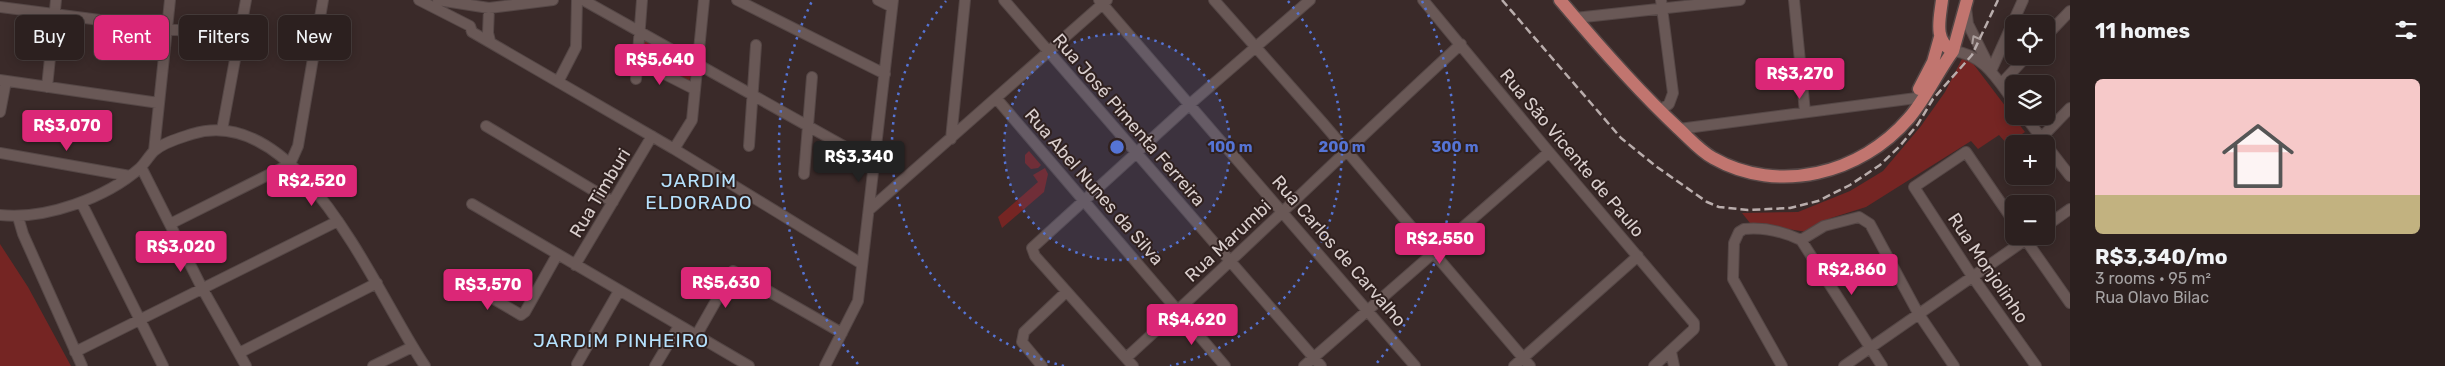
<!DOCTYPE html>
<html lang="en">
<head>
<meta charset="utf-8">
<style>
  :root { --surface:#2c201f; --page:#342828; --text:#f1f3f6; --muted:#a6a3a4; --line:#483e3d; --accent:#db2777 }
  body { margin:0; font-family:Rubik,sans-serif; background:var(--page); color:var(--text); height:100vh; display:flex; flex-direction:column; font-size:19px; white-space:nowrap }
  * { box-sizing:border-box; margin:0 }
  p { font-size:16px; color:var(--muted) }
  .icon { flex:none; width:28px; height:28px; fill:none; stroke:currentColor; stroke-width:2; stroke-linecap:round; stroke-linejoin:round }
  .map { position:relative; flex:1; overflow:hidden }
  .drawer { display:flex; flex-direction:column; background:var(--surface); width:375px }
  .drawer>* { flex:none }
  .banner { position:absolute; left:15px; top:15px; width:475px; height:45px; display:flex; gap:10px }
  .tools { position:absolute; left:2005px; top:15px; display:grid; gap:10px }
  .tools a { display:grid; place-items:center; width:50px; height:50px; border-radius:8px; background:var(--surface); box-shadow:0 2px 12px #0003,0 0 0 1px var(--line); font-size:25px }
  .price { position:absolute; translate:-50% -42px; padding:0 11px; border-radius:5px; background:var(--accent); color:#fff; font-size:16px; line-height:32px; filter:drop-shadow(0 1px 2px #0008) }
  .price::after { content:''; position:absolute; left:50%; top:30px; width:15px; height:11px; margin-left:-8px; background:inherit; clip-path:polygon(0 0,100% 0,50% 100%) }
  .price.current { background:#222; color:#fff }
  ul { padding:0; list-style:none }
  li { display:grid; align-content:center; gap:10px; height:265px; padding:0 25px }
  li span { display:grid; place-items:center; height:155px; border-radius:8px; color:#555 }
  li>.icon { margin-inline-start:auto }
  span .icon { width:90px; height:90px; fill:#fffc; stroke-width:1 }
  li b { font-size:21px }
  h2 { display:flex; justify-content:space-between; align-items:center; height:60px; padding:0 25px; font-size:21px }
  .chip { padding:0 18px; border-radius:8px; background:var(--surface); box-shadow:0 2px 12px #0003,0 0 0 1px var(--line); font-size:18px; line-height:45px }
  .chip.current { background:var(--accent); color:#fff }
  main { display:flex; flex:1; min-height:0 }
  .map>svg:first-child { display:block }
  .green { fill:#752523 }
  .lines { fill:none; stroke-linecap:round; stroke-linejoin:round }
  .minor-casing { stroke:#554746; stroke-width:12 }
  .major-casing { stroke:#554746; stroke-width:15 }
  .minor { stroke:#695856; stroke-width:10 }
  .major { stroke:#c1756f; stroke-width:12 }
  .rail { stroke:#b9adac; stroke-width:2.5; stroke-dasharray:8 4; stroke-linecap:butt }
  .oneway { stroke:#ac9f9d }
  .ring { fill:none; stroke:#5574d5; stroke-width:2.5; stroke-dasharray:2.5 5 }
  .labels { text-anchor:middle; stroke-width:4; stroke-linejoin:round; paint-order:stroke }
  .street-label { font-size:18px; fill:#d9cecd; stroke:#30211f }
  .neighbourhood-label { font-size:19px; letter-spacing:1px; fill:#b5e1fd; stroke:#30211f }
  .centre { fill:#5574d5; stroke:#30211f; stroke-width:2.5 }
  .ring-label { font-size:15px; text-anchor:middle; font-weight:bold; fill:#5574d5; stroke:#30211f; stroke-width:4; stroke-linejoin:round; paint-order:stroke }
</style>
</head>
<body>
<main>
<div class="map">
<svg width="2070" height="366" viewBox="0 0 2070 366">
  <rect width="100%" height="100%" fill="#3a2a29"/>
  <path class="green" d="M642 37 692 64 689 84 641 59Z
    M1965 53 2025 132 2007 144 1999 135 1978 149 1971 141 1866 207 1831 218 1807 232 1750 223 1742 213 1798 212 1850 191 1883 171 1921 126 1945 92Z
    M1029 151 1041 165 1038 168 1031 169 1025 163V155Z
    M1045 168 1048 174 1044 192 1002 228 998 217 1038 182 1033 175Z
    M0 244 28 287 71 366H0Z"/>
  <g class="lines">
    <g class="minor-casing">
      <path id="minor" d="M419 0 470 26 472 32 674 149 862 264
        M438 0 489 8 553 0
        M583 0 874 163
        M737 0 885 74
        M878 0 892 7
        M1004 0 1321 366
        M1099 0 1415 366
        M1214 0 1322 122 1530 366
        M1423 0 1549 152 1694 323V329L1654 366
        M1794 0 1805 112
        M0 7 238 38
        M489 8 488 33 490 41
        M1966 8 1968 24 1989 66
        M1575 18 1740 0
        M2046 36 2070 11
        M1953 51C1983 54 1997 79 2014 102
        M637 60 694 89
        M1991 71 2023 0
        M636 79 642 0
        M0 80 159 103
        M558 82 576 47 577 0
        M2001 84 2027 56
        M47 87 56 0
        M996 98 1225 366
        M1659 111 1669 104 1673 93 1661 0
        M0 112 6 81
        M2025 116 2045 143
        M486 126 613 202
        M1679 129 1924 97
        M222 130 246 0
        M2041 138 2070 108
        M951 139 965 0
        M2046 145 2070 176
        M749 146 756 45
        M674 149 692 120 704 0
        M154 151 170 0
        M0 153 130 176
        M141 167 202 288 246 366
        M804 174 812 77
        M81 202 163 366
        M472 204 749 366
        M869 210 1107 0
        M0 215C45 220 106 198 140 168 145 163 149 156 154 151 164 142 180 138 192 134 301 101 377 297 425 366
        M18 217 23 234 82 366
        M2014 222 1966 152 1914 187 1972 276 2036 366
        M170 224 290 164 298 146 323 0
        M2046 226 2070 209
        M2023 236 2070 303
        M1801 240 1882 366
        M575 265 652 136
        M465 282 521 315 525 312 557 255
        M696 336 733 271 842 333
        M75 352 338 221
        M1671 352 1674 366
        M239 353 377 283
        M1126 358C1239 255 1348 148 1461 44
        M577 364 619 291
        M373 366 412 347
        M655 366 679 326
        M825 366 858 301 893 0
        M1042 366 1022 342 1024 332 1066 292
        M1133 366 1035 256 1032 248 1190 104 1310 0
        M1304 366 1549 152
        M1514 366 1638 256
        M1782 366 1733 279 1734 243 1739 232 1744 229C1763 227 1784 232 1801 240L1824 226 1859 217 1870 224 1918 313 1954 366
        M1844 366 2031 236"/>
    </g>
    <g class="major-casing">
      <path id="major" d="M1560 0C1597 44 1636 89 1678 128 1689 138 1700 151 1713 158 1778 195 1861 174 1909 118 1926 98 1937 73 1953 51
        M1942 0C1940 18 1933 41 1953 51L1967 0
        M1919 89 1933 62 1940 37"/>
    </g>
    <use href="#minor" class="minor"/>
    <use href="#major" class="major"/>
    <path class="rail" d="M1502 0 1621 138 1657 167 1707 202 1719 207 1748 210 1790 208 1818 201 1850 185 1880 165 1899 147 1918 124 1933 99 1972 55 1998 0"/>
  </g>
  <defs><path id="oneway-chevron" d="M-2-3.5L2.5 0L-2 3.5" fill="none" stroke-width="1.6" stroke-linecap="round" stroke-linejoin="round" transform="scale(1.25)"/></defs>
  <use class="oneway" href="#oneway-chevron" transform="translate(1975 39) rotate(-119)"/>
  <circle cx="1117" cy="147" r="113" fill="#5574d5" fill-opacity=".12"/>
  <g class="ring">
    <circle cx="1117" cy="147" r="113"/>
    <path d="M1064 366A225 225 0 0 1 946 1M1288 1A225 225 0 0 1 1170 366"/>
    <path d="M858 364A338 338 0 0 1 812 1M1422 1A338 338 0 0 1 1376 364"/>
  </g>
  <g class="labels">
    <g class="street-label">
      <text transform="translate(1129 120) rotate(49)" y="6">Rua José Pimenta Ferreira</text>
      <text transform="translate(1572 153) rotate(50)" y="6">Rua São Vicente de Paulo</text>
      <text transform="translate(1094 187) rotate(49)" y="6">Rua Abel Nunes da Silva</text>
      <text transform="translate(600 193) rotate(-59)" y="6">Rua Timburi</text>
      <text transform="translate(1228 241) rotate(-43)" y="6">Rua Marumbi</text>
      <text transform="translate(1339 251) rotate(49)" y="6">Rua Carlos de Carvalho</text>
      <text transform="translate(1988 268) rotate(56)" y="6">Rua Monjolinho</text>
    </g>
    <g class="neighbourhood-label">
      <text x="699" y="187">JARDIM<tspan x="699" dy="22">ELDORADO</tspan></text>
      <text x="621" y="347">JARDIM PINHEIRO</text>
    </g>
  </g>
  <circle cx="1117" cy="147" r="8" class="centre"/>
  <g class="ring-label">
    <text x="1230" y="152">100 m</text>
    <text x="1342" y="152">200 m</text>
    <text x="1455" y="152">300 m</text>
  </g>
</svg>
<div class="tools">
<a><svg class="icon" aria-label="locate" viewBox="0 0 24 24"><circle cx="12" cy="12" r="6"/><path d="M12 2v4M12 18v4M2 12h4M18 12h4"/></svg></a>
<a><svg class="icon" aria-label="layers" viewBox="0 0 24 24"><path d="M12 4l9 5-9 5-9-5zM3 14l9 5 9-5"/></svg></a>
<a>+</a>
<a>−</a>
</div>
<b class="price" style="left:660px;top:86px">R$5,640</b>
<b class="price" style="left:1800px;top:100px">R$3,270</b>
<b class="price" style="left:67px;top:152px">R$3,070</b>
<b class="price current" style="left:859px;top:183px">R$3,340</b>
<b class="price" style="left:312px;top:207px">R$2,520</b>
<b class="price" style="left:1440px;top:265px">R$2,550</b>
<b class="price" style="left:181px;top:273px">R$3,020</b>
<b class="price" style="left:1852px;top:296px">R$2,860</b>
<b class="price" style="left:726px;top:309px">R$5,630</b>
<b class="price" style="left:488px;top:311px">R$3,570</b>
<b class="price" style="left:1192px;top:346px">R$4,620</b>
<div class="banner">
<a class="chip">Buy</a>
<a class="chip current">Rent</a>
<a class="chip">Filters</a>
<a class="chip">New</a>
</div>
</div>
<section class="drawer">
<h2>11 homes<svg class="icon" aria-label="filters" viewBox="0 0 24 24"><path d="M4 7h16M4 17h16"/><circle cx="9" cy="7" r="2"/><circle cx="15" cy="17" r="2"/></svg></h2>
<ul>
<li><span style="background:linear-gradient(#f6c9c9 75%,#c2b280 0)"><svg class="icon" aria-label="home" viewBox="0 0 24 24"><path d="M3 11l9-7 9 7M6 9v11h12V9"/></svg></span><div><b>R$3,340/mo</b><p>3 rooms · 95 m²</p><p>Rua Olavo Bilac</p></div></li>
</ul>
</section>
</main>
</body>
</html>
